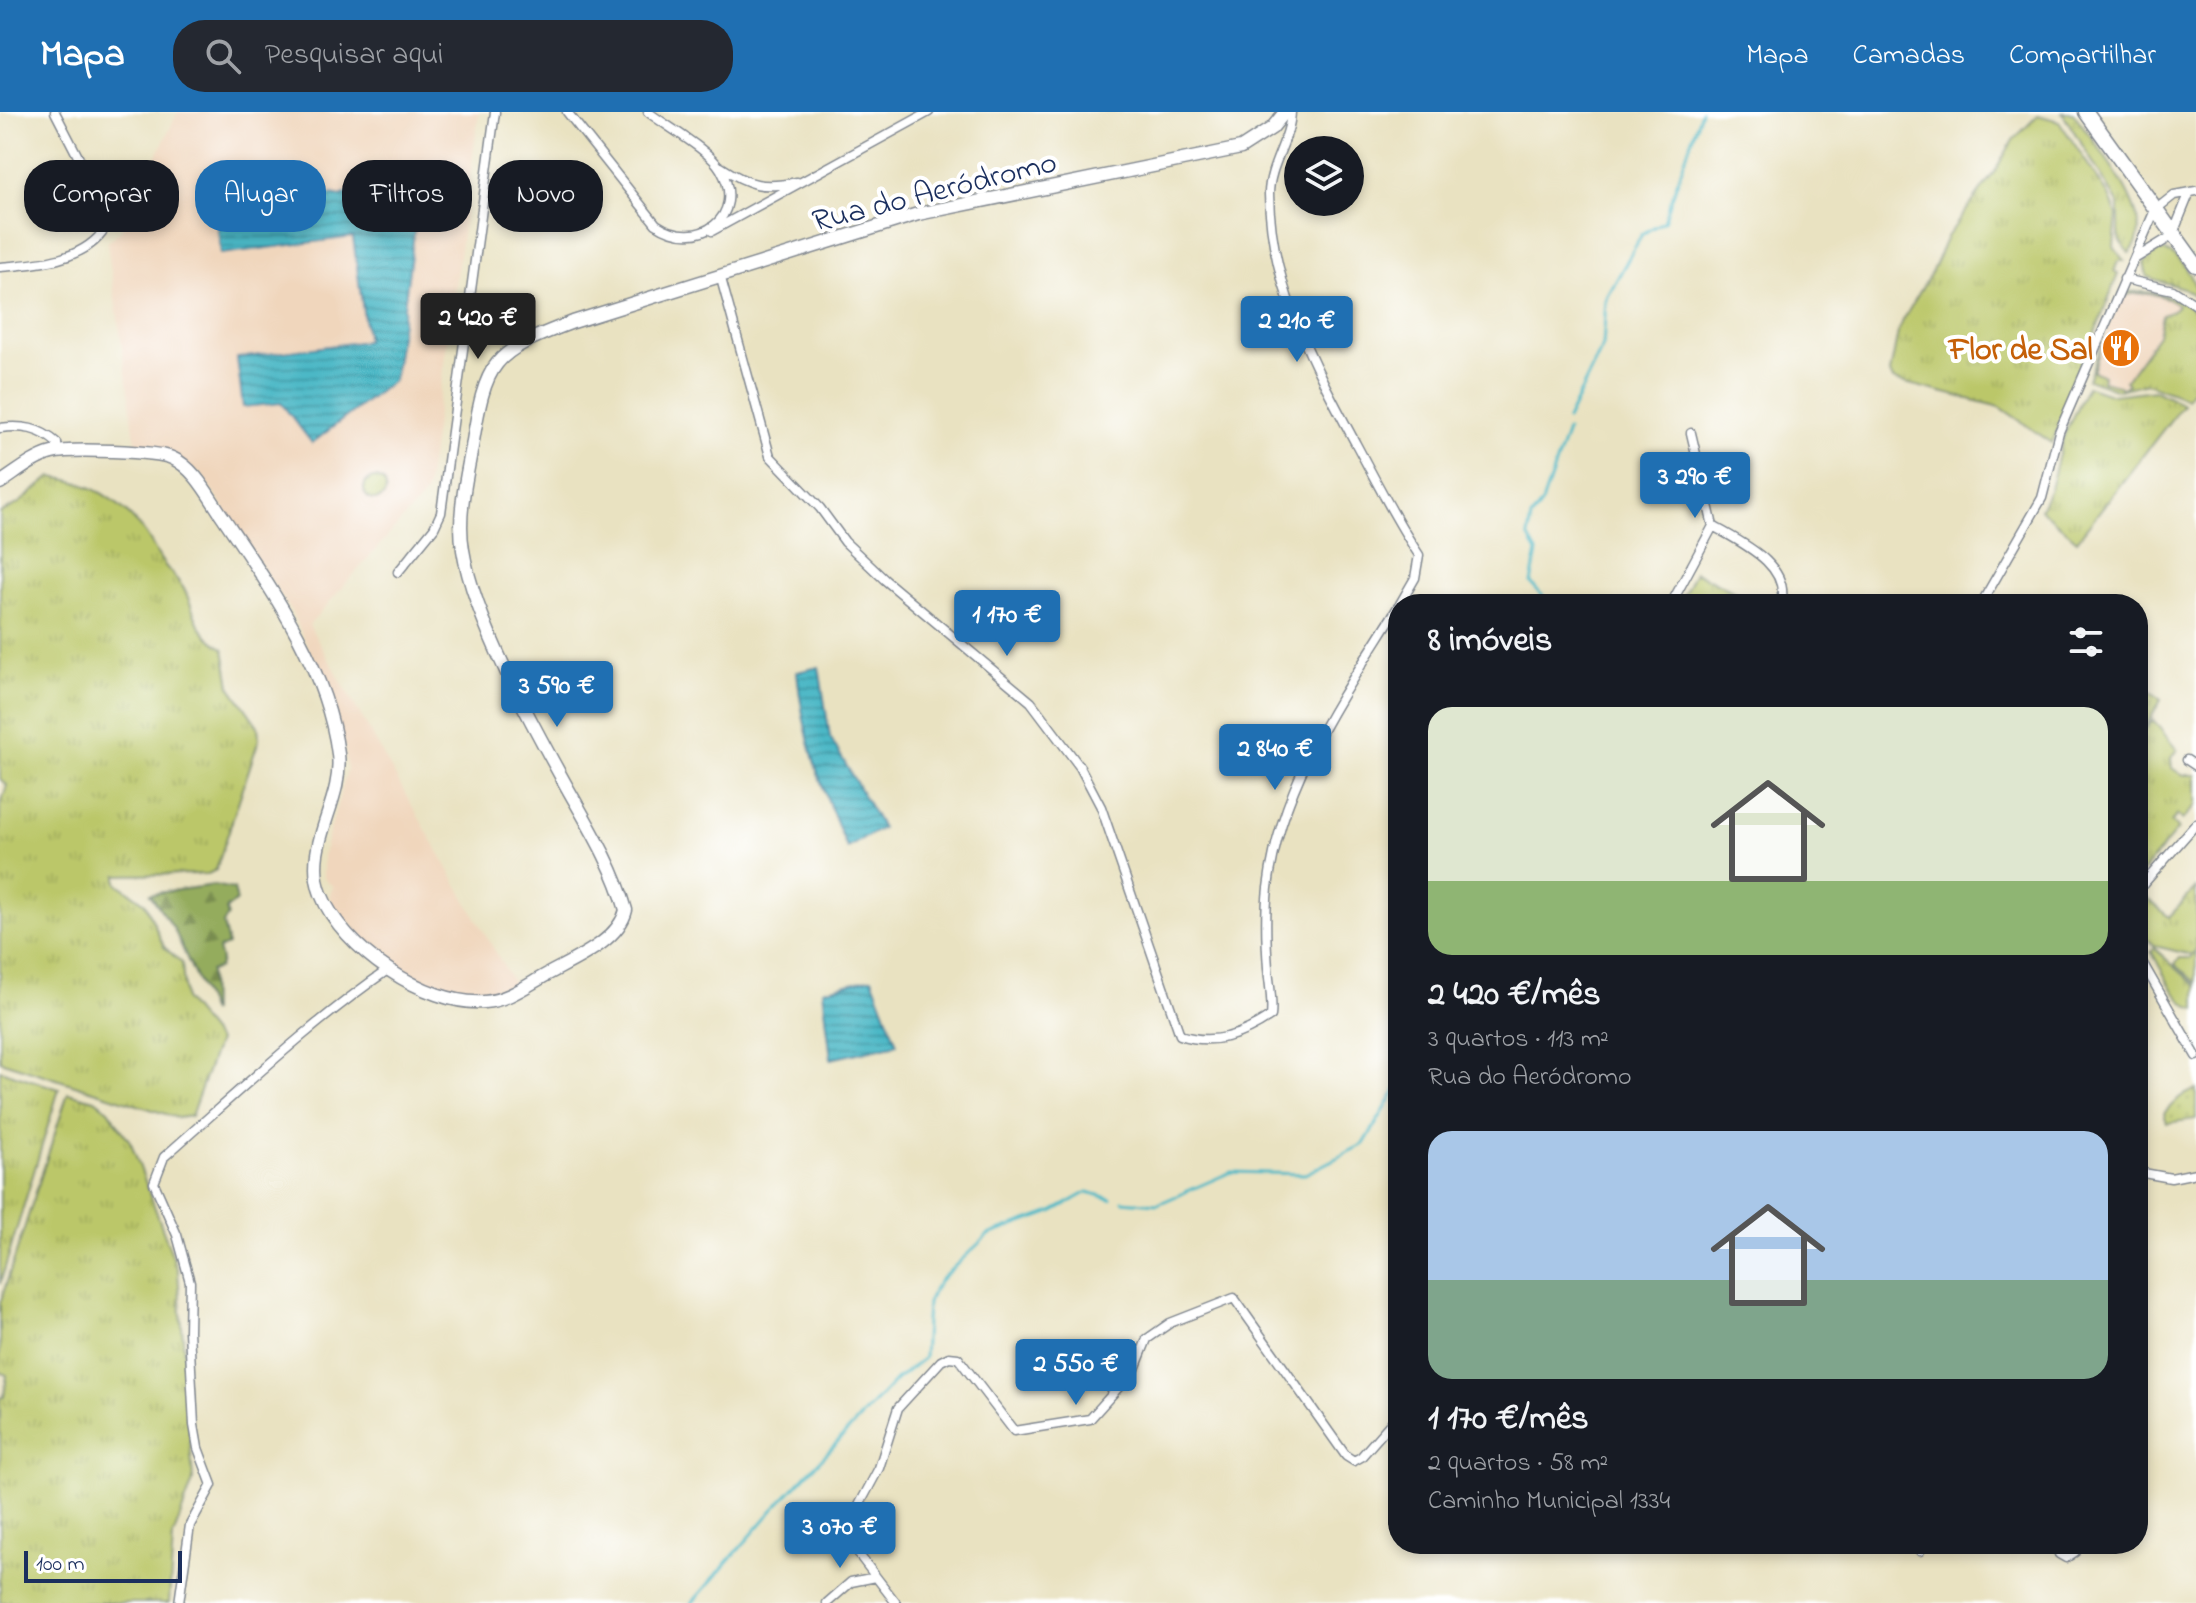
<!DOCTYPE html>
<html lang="pt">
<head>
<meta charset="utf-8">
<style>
  :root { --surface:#171b24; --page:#242831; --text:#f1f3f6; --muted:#9ea1a6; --accent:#1f6fb2 }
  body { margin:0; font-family:"Indie Flower",sans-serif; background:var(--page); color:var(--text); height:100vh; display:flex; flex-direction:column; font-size:30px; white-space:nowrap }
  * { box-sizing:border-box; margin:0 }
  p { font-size:26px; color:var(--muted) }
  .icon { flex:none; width:44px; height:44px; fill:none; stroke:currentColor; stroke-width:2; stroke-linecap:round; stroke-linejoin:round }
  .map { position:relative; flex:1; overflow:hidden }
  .panel { position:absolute; left:1388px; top:482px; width:760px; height:960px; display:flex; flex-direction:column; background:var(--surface); border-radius:32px; box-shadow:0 4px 12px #0003 }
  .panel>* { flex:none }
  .top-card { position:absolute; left:24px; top:48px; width:760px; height:72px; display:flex; gap:16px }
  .controls { position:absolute; left:1284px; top:24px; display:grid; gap:16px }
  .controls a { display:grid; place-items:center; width:80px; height:80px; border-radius:50%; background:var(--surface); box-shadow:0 4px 12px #0003; font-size:40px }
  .scale { position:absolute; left:24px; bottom:20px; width:158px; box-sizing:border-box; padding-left:8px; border:4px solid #1b2f5e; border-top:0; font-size:22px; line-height:28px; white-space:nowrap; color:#1b2f5e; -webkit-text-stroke:6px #fff; paint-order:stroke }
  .price { position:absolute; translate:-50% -68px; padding:0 18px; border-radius:8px; background:var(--accent); color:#fff; font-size:26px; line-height:52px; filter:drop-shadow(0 2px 4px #0008) }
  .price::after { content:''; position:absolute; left:50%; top:48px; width:24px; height:18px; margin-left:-12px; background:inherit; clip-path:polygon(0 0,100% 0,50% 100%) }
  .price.active { background:#222; color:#fff }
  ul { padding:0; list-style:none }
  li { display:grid; align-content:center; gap:16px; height:424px; padding:0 40px }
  li span { display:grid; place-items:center; height:248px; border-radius:24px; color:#555 }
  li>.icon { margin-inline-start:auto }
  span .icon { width:144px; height:144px; fill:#fffc; stroke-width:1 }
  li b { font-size:34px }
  h2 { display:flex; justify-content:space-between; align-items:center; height:96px; padding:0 40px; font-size:34px }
  .pill { padding:0 28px; border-radius:32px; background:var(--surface); box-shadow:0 4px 12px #0003; font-size:28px; line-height:72px }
  .pill.active { background:var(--accent); color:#fff }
  header { display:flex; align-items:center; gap:48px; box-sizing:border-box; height:112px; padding:0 40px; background:var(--accent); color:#fff }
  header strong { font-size:38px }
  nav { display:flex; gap:44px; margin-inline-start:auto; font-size:28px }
  .search { width:560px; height:72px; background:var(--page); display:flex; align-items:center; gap:20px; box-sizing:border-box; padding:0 28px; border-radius:32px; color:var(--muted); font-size:30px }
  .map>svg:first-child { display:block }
  .built { fill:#f0d6bc }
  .grass { fill:url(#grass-tufts); stroke:#6b7b64; stroke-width:2 }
  .forest { fill:url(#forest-firs); stroke:#586e5e; stroke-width:2 }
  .park { fill:url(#park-dots); stroke:#6b7b64; stroke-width:2 }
  .water { fill:url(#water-rules); stroke:#337492; stroke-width:2 }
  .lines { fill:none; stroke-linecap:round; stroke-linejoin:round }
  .stream { stroke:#4bb8c6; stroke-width:3 }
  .street-casing { stroke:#828890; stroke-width:11 }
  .secondary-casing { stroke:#828890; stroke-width:15 }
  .primary-casing { stroke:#828890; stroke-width:17 }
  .street { stroke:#fff; stroke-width:8 }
  .secondary { stroke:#fff; stroke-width:12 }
  .primary { stroke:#fff; stroke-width:14 }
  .labels { text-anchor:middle; stroke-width:8; stroke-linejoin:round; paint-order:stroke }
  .street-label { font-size:32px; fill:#1b2f5e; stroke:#fff }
  .food-label { font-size:32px; font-weight:bold; fill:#c56008; stroke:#fff; text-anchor:end }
</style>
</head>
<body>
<header>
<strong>Mapa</strong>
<div class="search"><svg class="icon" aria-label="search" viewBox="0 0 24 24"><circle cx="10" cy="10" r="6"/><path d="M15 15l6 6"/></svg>Pesquisar aqui</div>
<nav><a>Mapa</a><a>Camadas</a><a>Compartilhar</a></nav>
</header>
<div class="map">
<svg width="2196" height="1491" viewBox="0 0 2196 1491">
  <defs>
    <pattern id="grass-tufts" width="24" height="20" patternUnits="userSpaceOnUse" patternTransform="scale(2)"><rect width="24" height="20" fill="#bbc769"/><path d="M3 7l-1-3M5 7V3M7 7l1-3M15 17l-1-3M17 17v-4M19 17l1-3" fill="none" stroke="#a0ab5d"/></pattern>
    <pattern id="forest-firs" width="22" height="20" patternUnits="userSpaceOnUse" patternTransform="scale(2)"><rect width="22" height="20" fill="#94ac5d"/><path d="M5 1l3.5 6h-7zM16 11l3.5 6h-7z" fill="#788c50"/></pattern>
    <pattern id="park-dots" width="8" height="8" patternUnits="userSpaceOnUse" patternTransform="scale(2)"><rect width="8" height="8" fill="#bbc769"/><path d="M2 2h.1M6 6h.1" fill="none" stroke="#a0ab5d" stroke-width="1.8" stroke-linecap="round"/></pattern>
    <pattern id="water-rules" width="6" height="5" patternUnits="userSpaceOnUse" patternTransform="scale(2)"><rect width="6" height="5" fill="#4bb8c6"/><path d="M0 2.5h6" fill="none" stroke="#3e96a4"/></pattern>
  </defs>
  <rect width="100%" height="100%" fill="#fff"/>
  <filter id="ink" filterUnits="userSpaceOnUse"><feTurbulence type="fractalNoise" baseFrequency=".0125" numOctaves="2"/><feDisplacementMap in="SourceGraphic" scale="16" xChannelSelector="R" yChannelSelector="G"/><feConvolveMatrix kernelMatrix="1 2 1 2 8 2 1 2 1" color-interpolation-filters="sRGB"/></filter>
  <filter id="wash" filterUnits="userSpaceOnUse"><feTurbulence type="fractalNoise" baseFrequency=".006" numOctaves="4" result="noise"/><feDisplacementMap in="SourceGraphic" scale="32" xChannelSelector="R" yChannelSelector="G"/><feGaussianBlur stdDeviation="1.8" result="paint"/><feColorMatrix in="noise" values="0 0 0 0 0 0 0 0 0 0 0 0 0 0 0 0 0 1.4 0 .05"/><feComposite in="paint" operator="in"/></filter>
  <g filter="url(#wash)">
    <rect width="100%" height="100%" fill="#e9e2c1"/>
    <path class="built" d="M178 0H479L426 381 309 513 515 874 494 882 452 879 415 865 373 836 333 794 329 784 333 775 323 765V743L347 658 345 634 331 584 291 499 201 361 136 333 107 131 121 118Z
      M2123 180 2163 182 2185 191 2129 271 2114 277 2088 267Z"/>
    <path class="grass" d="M2062 0H2073C2092 29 2165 111 2129 141L2119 128V93Z
      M2038 3 2059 9 2109 84 2117 103 2114 135 2124 149H2118L2114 160 2118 162 2052 331 2000 295 1893 268 1890 261 1899 215 1932 159 1947 125 1996 58 2013 28Z
      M2159 139C2180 139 2196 167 2196 185L2183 176 2147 165 2144 151Z
      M2123 180C2150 179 2178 181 2196 201V273L2186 286 2147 271 2118 278 2088 267 2104 226 2093 259 2103 264 2102 269 2119 273 2121 277 2128 272 2125 269 2158 223 2162 203 2173 199 2178 193C2165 181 2135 178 2120 186Z
      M2087 274 2113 283 2155 278 2183 292 2077 428 2040 397 2050 377 2064 323Z
      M51 365C91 369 121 389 145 421 151 429 155 439 161 448 167 458 178 467 184 477 199 508 193 516 224 537L230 574 258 614 259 627 216 758 208 762 117 763V771L145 791 164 835 182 851 185 888 218 929 191 1004 178 1006 0 949V695L7 673 0 667V401L18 392Z
      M364 377a11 11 0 1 1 22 0a11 11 0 1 1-22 0Z
      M1695 460 1758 492H1688L1681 488Z
      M2138 568 2161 588 2142 621 2153 608 2177 638 2171 646 2172 656 2182 663H2196V693L2182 708 2177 703 2171 710 2178 717 2138 765Z
      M2196 776V837L2192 843 2155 834 2138 819V787L2142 782 2169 805Z
      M2154 836 2196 874V897C2176 893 2162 857 2151 839Z
      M2196 840V871L2175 852 2179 846H2190Z
      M0 958 59 977 0 1172Z
      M68 981 95 988 108 998 131 1031 178 1159 193 1369 173 1425 169 1491H0V1286L4 1285 7 1263 0 1260V1191Z"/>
    <path class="forest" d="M214 773 234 777 237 789 226 797 228 804 223 812 228 833 218 837 221 848 219 856 210 859 211 900 174 817 150 782Z"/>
    <path class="park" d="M2196 977V1007L2167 1011 2164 1001 2180 985Z"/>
    <path class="water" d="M228 59 341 84 386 60 415 114 394 268 312 331 281 291 243 295 237 246 367 229 353 125 221 142 212 70Z
      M819 555 830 625 882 716 847 736C820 671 804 631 797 560Z
      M872 866 897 932 831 947 823 878Z"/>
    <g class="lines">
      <path class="stream" d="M1567 308 1603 234 1606 187 1642 122 1664 109 1701 0
        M1550 492 1531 471 1537 440 1528 424 1531 406 1542 391 1567 319
        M1123 1089 1158 1092 1231 1060 1305 1062 1364 1032 1398 975
        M692 1491 773 1398 897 1267 924 1246 927 1191 940 1168 988 1123 1052 1100 1088 1080 1111 1087"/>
    </g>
  </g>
  <g filter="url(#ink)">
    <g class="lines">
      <g class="street-casing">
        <path id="street" d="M567 0 656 112C699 141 747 104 721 58 711 39 666 14 648 0
          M1291 0C1290 28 1269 54 1269 82 1270 173 1313 252 1356 332 1376 369 1395 407 1419 443L1415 466 1400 492
          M721 55C750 74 764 77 797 70
          M712 119 929 0
          M2136 146 2172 124 2189 82
          M0 155C35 152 79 150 102 121L104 95 55 0
          M720 163 770 344 820 396 845 430 885 468 1031 590 1080 655 1101 695 1180 923C1214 934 1243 923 1271 904 1273 889 1269 871 1268 856 1266 829 1265 802 1268 776 1280 671 1343 583 1398 495
          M2124 167 2173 178 2196 193
          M0 316C22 313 40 316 57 331V340
          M1713 414C1742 431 1791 453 1781 492
          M398 460 434 416 441 401 495 0
          M1671 492 1713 414 1691 321
          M1981 492 2042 386 2059 320 2155 98 2174 83 2196 79
          M2187 648 2196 654
          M2138 778 2196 712
          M2138 843 2196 944
          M2138 1060 2171 1066 2196 1061
          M1916 1432 1920 1439
          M2045 1432 2058 1439
          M2060 1432 2059 1442 2066 1446 2075 1440 2074 1432
          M179 1491 190 1413 212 1373 198 1336 194 1313 189 1219 190 1170 177 1123 154 1071 164 1045C237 981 308 913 389 857
          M827 1491 851 1470 876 1465
          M896 1491 860 1444 847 1416 879 1356 898 1296 941 1249 949 1245 958 1246 1014 1319 1090 1307 1135 1257 1147 1227 1170 1211 1234 1186 1346 1344 1354 1349 1361 1345 1398 1303"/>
      </g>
      <g class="secondary-casing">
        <path id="secondary" d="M0 371C16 361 33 346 52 341 69 336 157 339 172 346 195 356 209 385 223 405 270 475 327 555 338 642 344 691 302 733 321 782 342 836 426 894 484 890 504 889 522 877 539 867 567 850 618 832 626 798 614 755 590 716 568 677 533 614 474 508 463 438 457 405 466 367 472 335 486 248 491 241 573 210L918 102 1241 36 1272 16 1285 0"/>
      </g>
      <g class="primary-casing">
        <path id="primary" d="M2086 0 2196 153"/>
      </g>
      <use href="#street" class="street"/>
      <use href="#secondary" class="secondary"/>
      <use href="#primary" class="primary"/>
    </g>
  </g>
  <defs>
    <g id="restaurant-disc" transform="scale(2)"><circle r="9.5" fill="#e8710a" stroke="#fff"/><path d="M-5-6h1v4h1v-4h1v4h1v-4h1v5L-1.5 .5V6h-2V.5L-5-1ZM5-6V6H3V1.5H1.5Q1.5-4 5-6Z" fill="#fff"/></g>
  </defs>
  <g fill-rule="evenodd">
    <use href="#restaurant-disc" x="2121" y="236"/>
  </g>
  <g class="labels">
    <g class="street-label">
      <text transform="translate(934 78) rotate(-14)" y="11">Rua do Aeródromo</text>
    </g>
    <g class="food-label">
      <text x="2093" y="247">Flor de Sal</text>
    </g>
  </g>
</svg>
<div class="controls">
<a><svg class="icon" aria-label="layers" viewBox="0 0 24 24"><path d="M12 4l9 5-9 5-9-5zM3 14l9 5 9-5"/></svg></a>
</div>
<div class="scale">100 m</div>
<b class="price active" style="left:478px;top:249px">2 420 €</b>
<b class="price" style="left:1297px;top:252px">2 210 €</b>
<b class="price" style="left:1695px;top:408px">3 290 €</b>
<b class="price" style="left:1007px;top:546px">1 170 €</b>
<b class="price" style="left:557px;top:617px">3 590 €</b>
<b class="price" style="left:1275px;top:680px">2 840 €</b>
<b class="price" style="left:1076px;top:1295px">2 550 €</b>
<b class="price" style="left:840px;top:1458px">3 070 €</b>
<div class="top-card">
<a class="pill">Comprar</a>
<a class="pill active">Alugar</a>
<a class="pill">Filtros</a>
<a class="pill">Novo</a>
</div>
<section class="panel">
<h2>8 imóveis<svg class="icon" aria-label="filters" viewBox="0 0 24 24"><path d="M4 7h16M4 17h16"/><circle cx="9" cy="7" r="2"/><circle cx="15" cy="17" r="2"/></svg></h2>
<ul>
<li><span style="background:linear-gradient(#dfe7d0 70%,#8fb573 0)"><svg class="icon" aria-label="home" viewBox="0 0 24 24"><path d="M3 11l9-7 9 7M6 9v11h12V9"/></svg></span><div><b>2 420 €/mês</b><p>3 quartos · 113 m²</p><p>Rua do Aeródromo</p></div></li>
<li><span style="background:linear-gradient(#a9c7e8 60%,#7fa58c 0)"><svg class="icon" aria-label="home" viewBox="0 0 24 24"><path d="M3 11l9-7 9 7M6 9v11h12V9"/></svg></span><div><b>1 170 €/mês</b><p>2 quartos · 58 m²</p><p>Caminho Municipal 1334</p></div></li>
</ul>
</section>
</div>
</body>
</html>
